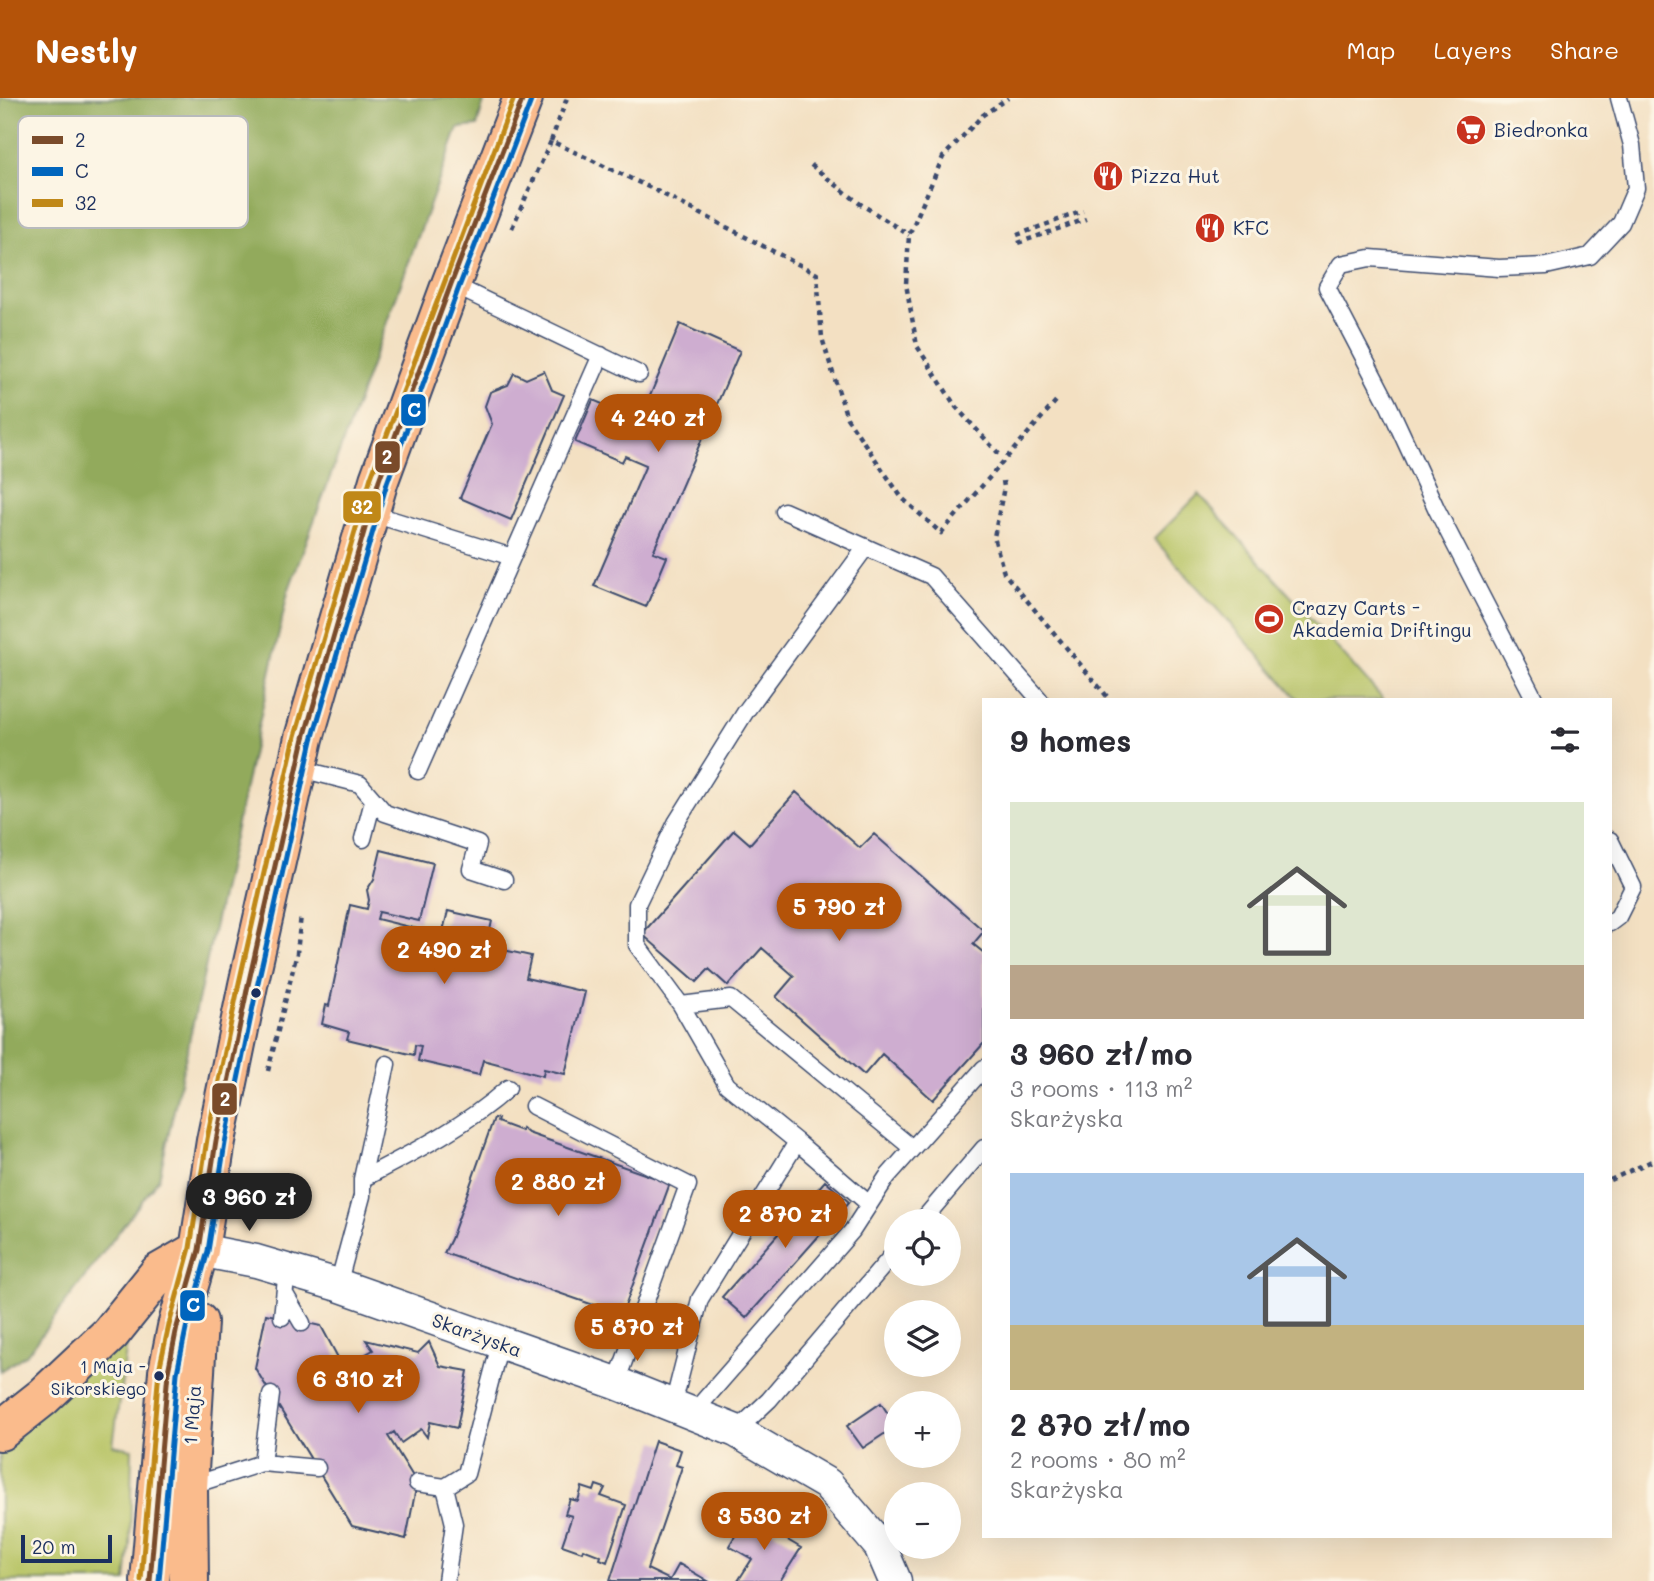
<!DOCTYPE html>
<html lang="en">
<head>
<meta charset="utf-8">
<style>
  :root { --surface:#fff; --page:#f7f7f7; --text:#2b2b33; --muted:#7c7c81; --accent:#b45309 }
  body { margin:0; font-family:Mali,sans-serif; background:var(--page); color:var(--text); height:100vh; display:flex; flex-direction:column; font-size:26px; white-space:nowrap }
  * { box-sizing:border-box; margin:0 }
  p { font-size:23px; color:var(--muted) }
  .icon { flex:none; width:38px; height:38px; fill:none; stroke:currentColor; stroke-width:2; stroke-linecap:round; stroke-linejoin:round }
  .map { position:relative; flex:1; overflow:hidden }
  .side { position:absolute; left:982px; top:600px; width:630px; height:840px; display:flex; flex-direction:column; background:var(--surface); border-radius:0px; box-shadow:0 7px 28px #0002 }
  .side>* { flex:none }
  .controls { position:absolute; left:884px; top:1111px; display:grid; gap:14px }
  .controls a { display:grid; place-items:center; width:77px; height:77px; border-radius:50%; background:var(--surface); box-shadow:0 7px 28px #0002; font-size:35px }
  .scale { position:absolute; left:21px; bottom:18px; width:91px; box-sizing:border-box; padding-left:7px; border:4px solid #1b2f5e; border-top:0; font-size:19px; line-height:24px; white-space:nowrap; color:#1b2f5e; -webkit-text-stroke:5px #fcf5e5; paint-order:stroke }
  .price { position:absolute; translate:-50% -60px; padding:0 16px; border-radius:24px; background:var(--accent); color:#fff; font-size:23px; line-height:46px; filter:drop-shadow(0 2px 4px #0008) }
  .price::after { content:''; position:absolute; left:50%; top:42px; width:21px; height:16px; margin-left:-10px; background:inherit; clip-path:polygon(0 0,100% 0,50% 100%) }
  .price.on { background:#222; color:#fff }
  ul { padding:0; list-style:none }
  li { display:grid; align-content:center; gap:14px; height:371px; padding:0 28px }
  li span { display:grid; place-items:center; height:217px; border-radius:0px; color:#555 }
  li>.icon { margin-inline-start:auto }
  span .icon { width:126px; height:126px; fill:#fffc; stroke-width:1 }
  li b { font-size:30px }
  h2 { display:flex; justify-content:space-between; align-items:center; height:84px; padding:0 28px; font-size:30px }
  header { display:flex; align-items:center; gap:42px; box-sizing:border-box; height:98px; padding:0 35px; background:var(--accent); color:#fff }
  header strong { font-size:33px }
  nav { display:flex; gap:38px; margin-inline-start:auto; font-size:24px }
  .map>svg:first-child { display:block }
  .green { fill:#b8c466; stroke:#6a7a62; stroke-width:2 }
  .forest { fill:#92aa5b; stroke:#566c5c; stroke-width:2 }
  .building { fill:#ceadd0 }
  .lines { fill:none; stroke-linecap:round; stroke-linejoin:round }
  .lane-casing { stroke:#3b4a6d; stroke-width:19 }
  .street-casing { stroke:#3b4a6d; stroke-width:35 }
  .primary-casing { stroke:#3b4a6d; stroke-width:42 }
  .path { stroke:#3b4a6d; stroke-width:4.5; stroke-dasharray:5 5; stroke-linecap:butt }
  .lane { stroke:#fff; stroke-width:16 }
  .street { stroke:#fff; stroke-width:32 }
  .primary { stroke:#fabb8c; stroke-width:38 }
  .bus-1-casing { stroke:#fcf5e5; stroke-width:10 }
  .bus-2-casing { stroke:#fcf5e5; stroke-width:10 }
  .bus-3-casing { stroke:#fcf5e5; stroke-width:10 }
  .bus-1 { stroke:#7a4b2a; stroke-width:5 }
  .bus-2 { stroke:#0065bd; stroke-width:5 }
  .bus-3 { stroke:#c08818; stroke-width:5 }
  .bus-dot { fill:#1b2f5e; stroke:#fcf5e5; stroke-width:2.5 }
  .labels { text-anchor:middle; stroke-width:6; stroke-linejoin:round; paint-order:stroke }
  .bus-label { font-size:17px; fill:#1b2f5e; stroke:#fcf5e5; text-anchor:end }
  .poi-label { font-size:19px; fill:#1b2f5e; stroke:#fcf5e5; text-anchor:start }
  .street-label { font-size:19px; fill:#1b2f5e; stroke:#fcf5e5 }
  .key { fill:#fcf5e5; stroke:#b8babc; stroke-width:2 }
  .key-label { font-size:19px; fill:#1b2f5e }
  .line-badge { stroke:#fcf5e5; stroke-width:2.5 }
  .badge-label { font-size:19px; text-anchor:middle; font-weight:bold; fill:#fff }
</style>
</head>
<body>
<header>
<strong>Nestly</strong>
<nav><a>Map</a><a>Layers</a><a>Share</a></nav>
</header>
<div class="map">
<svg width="1654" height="1483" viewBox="0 0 1654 1483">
  <rect width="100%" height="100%" fill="#fcf5e5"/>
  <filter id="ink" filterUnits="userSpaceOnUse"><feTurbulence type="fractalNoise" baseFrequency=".0143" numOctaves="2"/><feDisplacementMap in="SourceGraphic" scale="14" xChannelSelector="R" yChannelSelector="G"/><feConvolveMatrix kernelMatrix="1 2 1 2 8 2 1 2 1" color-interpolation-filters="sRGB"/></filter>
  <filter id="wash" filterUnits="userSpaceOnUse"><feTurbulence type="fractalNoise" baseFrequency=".00686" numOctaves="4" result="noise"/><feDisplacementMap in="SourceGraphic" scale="28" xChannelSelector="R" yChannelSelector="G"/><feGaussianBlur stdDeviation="1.57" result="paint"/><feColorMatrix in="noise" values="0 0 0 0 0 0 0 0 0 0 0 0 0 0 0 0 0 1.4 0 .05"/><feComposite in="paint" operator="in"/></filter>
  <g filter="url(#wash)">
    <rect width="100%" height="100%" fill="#f3e0c2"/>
    <path class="green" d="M1199 396 1384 602H1299L1154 441Z
      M129 1231 113 1347 132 1351 130 1447 126 1483H0V1348Z"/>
    <path class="forest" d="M0 0H485L477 28 458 30 288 494 159 1080 27 1256 0 1273Z"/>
    <g id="blocks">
      <path class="building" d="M680 226 740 253 653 454 667 459 646 509 594 488 646 367 625 358 622 364 575 344 593 302 640 322Z
        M544 273 552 292 564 297 511 422 460 400 492 326 485 308 490 294 508 287 514 275 526 281Z
        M796 694 860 750 874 736 984 833 973 846 984 855V945L933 1002 882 956 864 977 776 899 794 878 762 850 728 888 709 871 697 884 642 836 734 732 750 746Z
        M381 752 433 765 419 823 379 814 377 821 442 837 448 813 492 823 490 832 494 839 501 841 499 851 531 858 526 880 585 894 565 976 544 971 543 978 483 962 479 977 418 963 421 948 415 947 414 957 347 941 349 934 322 926 326 907 329 908 350 807 367 811 369 802 367 792 374 781Z
        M494 1020 498 1021 497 1024 521 1033 522 1030 528 1035 670 1085 621 1219 605 1211 444 1155 451 1141Z
        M825 1083 849 1104 746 1220 722 1199Z
        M266 1216 321 1228 343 1269 373 1252 366 1242 418 1255 429 1244 440 1268 468 1273 457 1330 430 1324 427 1339 421 1331 401 1345 394 1334 388 1338 417 1385 406 1441 352 1428 255 1270Z
        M881 1305 896 1328 863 1350 847 1328Z
        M655 1343 681 1352 676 1367 682 1369 647 1471 670 1482 679 1466 708 1483H610Z
        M596 1387 605 1390 601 1398 626 1407 607 1464 600 1461 601 1458 583 1451 582 1454 562 1447 572 1418 565 1416 570 1401 578 1403 582 1389 594 1393Z
        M747 1418 801 1450 780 1483H738L752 1461 729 1448Z"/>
    </g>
  </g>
  <g filter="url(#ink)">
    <use href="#blocks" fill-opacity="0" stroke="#3b4a6d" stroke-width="2"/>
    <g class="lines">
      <g class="lane-casing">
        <path id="lane" d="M451 186 639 276
          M784 413 931 478 1040 602
          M370 415 512 459
          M1535 602 1437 412 1388 306 1327 189 1341 166 1370 160 1499 170 1546 168 1590 158 1621 125 1636 90 1632 47 1619 0
          M297 670 360 686 385 715 478 746 471 771 504 782
          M418 673 601 257
          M363 741 373 703
          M1610 742 1633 789 1618 819 1610 825
          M681 907 731 901 912 1050
          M533 1008 688 1087 616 1285
          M797 1044 869 1106
          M362 1081 387 966
          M921 1124 984 1050
          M338 1187 362 1098V1081C414 1054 464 1029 508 990
          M285 1196 302 1225
          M282 1219 287 1171
          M673 1307 700 1201 797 1044 727 987 681 907 637 847V806L676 725 746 613 866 449
          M693 1315 852 1133 887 1079 984 970
          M736 1333 769 1302 896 1153
          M262 1365 271 1297
          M417 1385 445 1389 466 1376 500 1246
          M187 1389 262 1365 317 1370
          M445 1389 454 1426 446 1483"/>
      </g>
      <g class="street-casing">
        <path id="street" d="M199 1152 256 1163 338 1187 616 1285 736 1333 827 1386 880 1448 895 1483"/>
      </g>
      <g class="primary-casing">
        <path id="primary" d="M0 1333 43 1299 110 1236 159 1175 199 1152
          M150 1483 168 1274 177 1229 199 1152 216 1043 248 887 304 640 379 382 451 186 523 0
          M189 1483 188 1389 198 1224"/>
      </g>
      <path class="path" d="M551 43 567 0
        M811 67 859 105 909 137
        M512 130 551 43 655 92 817 176 822 240 847 320 902 400 941 435 1057 302
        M1017 137 1083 113
        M1018 145 1086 121
        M999 356 956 309 917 248 906 186 909 137 943 59 983 17 1008 0
        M1003 383 1004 389 994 439 1004 475 1110 602
        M268 973 297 855 301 817
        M1610 1082 1654 1062"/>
      <use href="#lane" class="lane"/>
      <use href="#street" class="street"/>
      <use href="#primary" class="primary"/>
      <g class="bus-1-casing">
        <path id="bus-1" d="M150 1483 168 1274 177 1229 199 1152 216 1043 248 887 304 640 379 382 451 186 523 0"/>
      </g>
      <g class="bus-2-casing">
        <path id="bus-2" d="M159 1483 177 1275 186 1231 208 1153 225 1045 257 889 312 642 387 385 459 189 531 3"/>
      </g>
      <g class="bus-3-casing">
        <path id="bus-3" d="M141 1482 159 1272 169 1227 190 1150 207 1041 239 885 295 638 371 379 514 0"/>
      </g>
      <use href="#bus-1" class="bus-1"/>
      <use href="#bus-2" class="bus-2"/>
      <use href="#bus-3" class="bus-3"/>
    </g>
  </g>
  <defs>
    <g id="supermarket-disc" transform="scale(1.575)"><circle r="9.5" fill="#c8321e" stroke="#fcf5e5"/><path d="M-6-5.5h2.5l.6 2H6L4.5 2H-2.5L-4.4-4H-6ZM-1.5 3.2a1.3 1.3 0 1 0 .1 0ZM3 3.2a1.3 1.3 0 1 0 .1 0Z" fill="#fff"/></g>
    <g id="restaurant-disc" transform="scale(1.575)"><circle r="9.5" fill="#c8321e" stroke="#fcf5e5"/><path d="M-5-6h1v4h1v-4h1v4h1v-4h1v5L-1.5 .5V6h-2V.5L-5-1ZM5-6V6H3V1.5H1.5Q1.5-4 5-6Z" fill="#fff"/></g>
    <g id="stadium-disc" transform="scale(1.575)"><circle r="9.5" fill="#c8321e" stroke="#fcf5e5"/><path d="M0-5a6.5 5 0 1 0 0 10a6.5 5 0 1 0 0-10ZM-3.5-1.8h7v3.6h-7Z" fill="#fff"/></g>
  </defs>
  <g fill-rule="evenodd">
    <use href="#supermarket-disc" x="1471" y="32"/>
    <use href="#restaurant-disc" x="1108" y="78"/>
    <use href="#restaurant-disc" x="1210" y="130"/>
    <use href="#stadium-disc" x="1269" y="521"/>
  </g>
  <g class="bus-dot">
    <circle cx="256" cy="895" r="6"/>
    <circle cx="159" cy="1278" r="6"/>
  </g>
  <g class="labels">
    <g class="bus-label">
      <text x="146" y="1275">1 Maja -<tspan x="146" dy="22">Sikorskiego</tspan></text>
    </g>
    <g class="poi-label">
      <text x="1494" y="39">Biedronka</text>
      <text x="1131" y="85">Pizza Hut</text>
      <text x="1233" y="137">KFC</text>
      <text x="1292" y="517">Crazy Carts -<tspan x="1292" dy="22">Akademia Driftingu</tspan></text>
    </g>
    <g class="street-label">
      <text transform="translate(477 1237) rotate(20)" y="7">Skarżyska</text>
      <text transform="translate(192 1317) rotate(-86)" y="7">1 Maja</text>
    </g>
  </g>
  <rect x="18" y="18" width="230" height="112" rx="10" class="key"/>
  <rect x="32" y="38" width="31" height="8" fill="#7a4b2a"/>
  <rect x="32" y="69" width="31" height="9" fill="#0065bd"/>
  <rect x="32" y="101" width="31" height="8" fill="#c08818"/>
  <g class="key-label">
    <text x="75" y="49">2</text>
    <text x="75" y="80">C</text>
    <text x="75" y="112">32</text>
  </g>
  <g class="line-badge">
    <rect x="400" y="295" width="27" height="34" rx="7" fill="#0065bd"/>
    <rect x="374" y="342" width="27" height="34" rx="7" fill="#7a4b2a"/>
    <rect x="342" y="392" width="40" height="34" rx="7" fill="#c08818"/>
    <rect x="211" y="984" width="27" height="34" rx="7" fill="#7a4b2a"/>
    <rect x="179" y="1191" width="27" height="33" rx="7" fill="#0065bd"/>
  </g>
  <g class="badge-label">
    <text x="414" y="319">C</text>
    <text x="387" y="366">2</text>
    <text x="362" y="416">32</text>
    <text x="225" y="1008">2</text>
    <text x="193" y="1214">C</text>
  </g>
</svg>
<div class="controls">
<a><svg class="icon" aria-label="locate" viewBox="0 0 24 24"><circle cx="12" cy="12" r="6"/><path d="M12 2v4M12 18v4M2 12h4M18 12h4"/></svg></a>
<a><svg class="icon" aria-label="layers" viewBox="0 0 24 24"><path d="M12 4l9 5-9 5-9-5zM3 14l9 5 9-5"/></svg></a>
<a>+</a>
<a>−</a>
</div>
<div class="scale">20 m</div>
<b class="price" style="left:658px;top:356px">4 240 zł</b>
<b class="price" style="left:839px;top:845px">5 790 zł</b>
<b class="price" style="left:444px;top:888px">2 490 zł</b>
<b class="price" style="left:558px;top:1120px">2 880 zł</b>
<b class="price on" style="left:249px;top:1135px">3 960 zł</b>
<b class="price" style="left:785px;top:1152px">2 870 zł</b>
<b class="price" style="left:637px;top:1265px">5 870 zł</b>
<b class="price" style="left:358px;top:1317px">6 310 zł</b>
<b class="price" style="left:764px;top:1454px">3 530 zł</b>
<section class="side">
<h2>9 homes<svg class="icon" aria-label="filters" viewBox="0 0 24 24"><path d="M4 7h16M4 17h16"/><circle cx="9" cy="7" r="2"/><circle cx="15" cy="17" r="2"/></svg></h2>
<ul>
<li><span style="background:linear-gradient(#dfe7d0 75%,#b9a48a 0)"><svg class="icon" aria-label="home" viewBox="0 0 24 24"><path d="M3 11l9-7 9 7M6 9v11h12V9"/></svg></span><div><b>3 960 zł/mo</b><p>3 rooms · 113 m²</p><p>Skarżyska</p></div></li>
<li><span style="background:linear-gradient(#a9c7e8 70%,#c2b280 0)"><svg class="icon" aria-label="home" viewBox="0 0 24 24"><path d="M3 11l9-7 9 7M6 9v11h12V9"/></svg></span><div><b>2 870 zł/mo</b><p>2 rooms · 80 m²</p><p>Skarżyska</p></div></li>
</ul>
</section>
</div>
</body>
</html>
